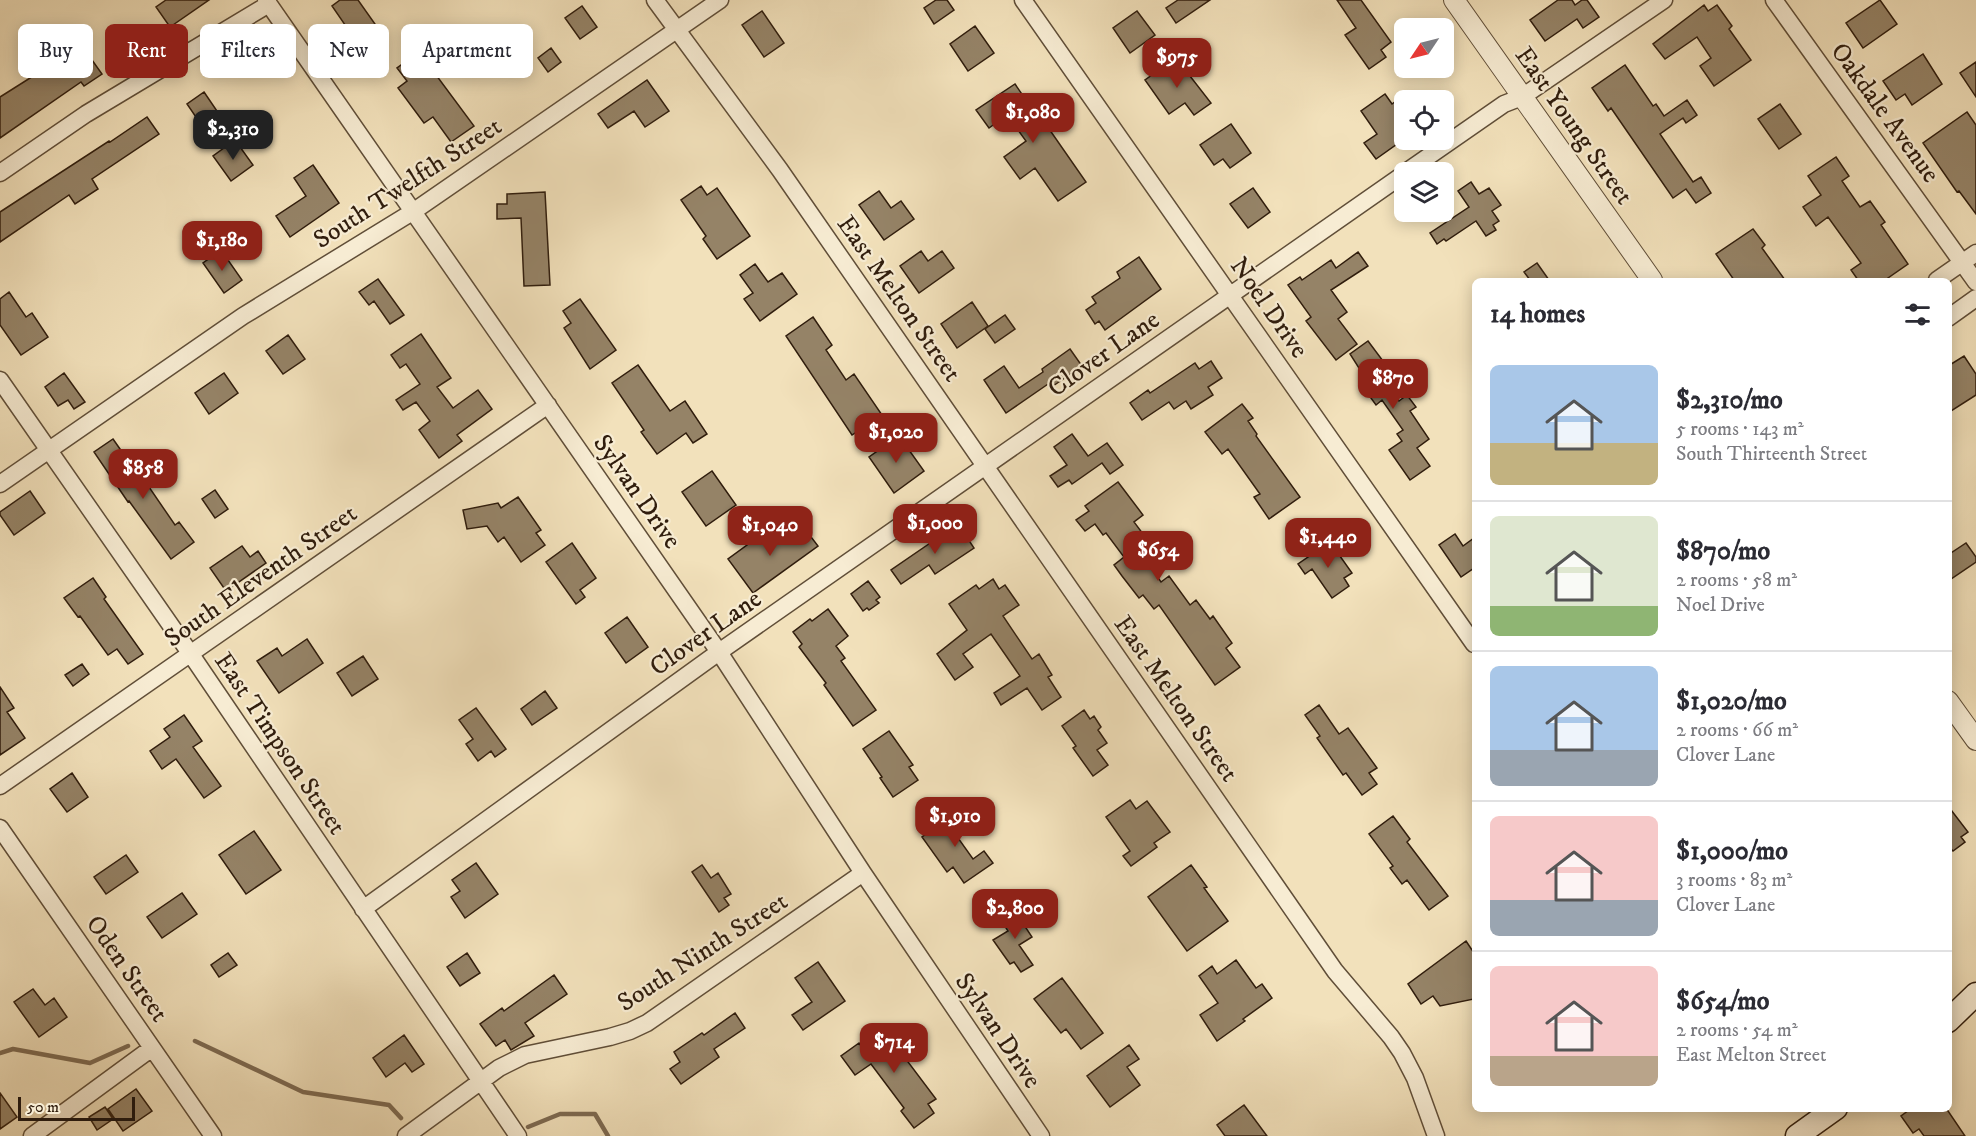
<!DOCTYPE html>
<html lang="en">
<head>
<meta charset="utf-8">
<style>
  :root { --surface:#fff; --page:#f2f2f3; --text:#2b2b33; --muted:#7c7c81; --line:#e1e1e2; --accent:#8f2418 }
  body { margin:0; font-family:"IM FELL DW Pica",serif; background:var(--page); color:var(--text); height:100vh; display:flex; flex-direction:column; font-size:22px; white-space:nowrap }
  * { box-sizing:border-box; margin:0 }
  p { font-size:20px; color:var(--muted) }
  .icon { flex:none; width:33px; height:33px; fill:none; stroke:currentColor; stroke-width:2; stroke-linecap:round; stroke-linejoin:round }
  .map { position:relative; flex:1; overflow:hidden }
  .details { position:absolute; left:1472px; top:278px; width:480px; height:834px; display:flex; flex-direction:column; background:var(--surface); border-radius:9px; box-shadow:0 3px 15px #0003 }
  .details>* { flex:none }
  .guide { position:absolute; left:18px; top:24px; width:570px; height:54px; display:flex; gap:12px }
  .needle { width:39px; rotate:235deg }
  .tools { position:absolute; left:1394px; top:18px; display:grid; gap:12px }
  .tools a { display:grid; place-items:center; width:60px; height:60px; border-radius:9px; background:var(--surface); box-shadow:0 3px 15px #0003; font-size:30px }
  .scale { position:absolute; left:18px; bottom:15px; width:117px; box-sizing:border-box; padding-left:6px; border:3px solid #301d0d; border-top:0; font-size:16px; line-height:21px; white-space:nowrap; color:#301d0d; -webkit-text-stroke:4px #f7ecd3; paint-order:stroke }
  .price { position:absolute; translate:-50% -51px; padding:0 14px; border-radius:12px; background:var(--accent); color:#fff; font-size:20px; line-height:39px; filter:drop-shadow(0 2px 3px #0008) }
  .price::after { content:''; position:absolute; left:50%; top:36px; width:18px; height:14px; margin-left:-9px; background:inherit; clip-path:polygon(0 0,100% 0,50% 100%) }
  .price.on { background:#222; color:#fff }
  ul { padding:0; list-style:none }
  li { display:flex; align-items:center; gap:18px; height:150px; padding:0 18px }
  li+li { border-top:2px solid var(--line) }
  li span { display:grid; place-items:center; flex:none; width:168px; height:120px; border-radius:9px; color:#555 }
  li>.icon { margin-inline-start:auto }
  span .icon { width:72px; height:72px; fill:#fffc; stroke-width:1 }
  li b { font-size:26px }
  h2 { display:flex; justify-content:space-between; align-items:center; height:72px; padding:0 18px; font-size:26px }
  .pill { padding:0 21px; border-radius:9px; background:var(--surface); box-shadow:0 3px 15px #0003; font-size:21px; line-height:54px }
  .pill.on { background:var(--accent); color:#fff }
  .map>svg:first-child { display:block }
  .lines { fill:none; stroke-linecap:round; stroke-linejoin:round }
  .stream { stroke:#7d6a52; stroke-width:4.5 }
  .building { fill:#958367; stroke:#301d0d; stroke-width:1.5 }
  .minor-casing { stroke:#604e38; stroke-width:19 }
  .tertiary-casing { stroke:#604e38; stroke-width:22 }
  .secondary-casing { stroke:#301d0d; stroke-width:25 }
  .minor { stroke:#f7ecd3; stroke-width:16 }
  .tertiary { stroke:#f7ecd3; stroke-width:20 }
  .secondary { stroke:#f7ecd3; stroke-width:22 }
  .labels { text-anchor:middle; stroke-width:4.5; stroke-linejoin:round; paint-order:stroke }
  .street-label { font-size:26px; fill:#301d0d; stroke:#f7ecd3 }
</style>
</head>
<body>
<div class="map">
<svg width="1976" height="1136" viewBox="0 0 1976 1136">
  <rect width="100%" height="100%" fill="#f2e1bb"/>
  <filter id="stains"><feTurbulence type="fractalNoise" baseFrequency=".00333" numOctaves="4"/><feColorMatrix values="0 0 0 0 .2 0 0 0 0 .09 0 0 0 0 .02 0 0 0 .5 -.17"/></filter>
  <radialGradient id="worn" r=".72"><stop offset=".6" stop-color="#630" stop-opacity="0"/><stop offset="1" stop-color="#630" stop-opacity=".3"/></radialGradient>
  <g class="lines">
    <path class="stream" d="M195 1041 303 1092 389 1105 401 1118
      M0 1053 13 1049 90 1063 128 1046
      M528 1127 560 1114H595L608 1136"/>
  </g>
  <path class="building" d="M166 0H209L170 27 156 7Z
    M340 0H358L375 24 354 38 332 6Z
    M936 0H947L954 10 934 24 924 8Z
    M1178 0H1210L1176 23 1166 8Z
    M1337 0H1361L1391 42 1381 50 1386 57 1369 69 1345 35 1356 28Z
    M1558 0H1572L1575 5 1582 0H1587L1599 17 1583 28 1577 19 1545 41 1530 20Z
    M1880 0 1897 24 1863 48 1846 23Z
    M1704 5 1708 11 1717 5 1732 26 1729 29 1751 60 1714 86 1700 66 1711 58 1697 37 1665 59 1653 44Z
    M582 6 597 27 580 39 565 18Z
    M762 11 784 43 764 57 742 25Z
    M1137 11 1155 35 1130 53 1113 28Z
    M975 26 994 53 968 71 950 44Z
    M551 48 561 62 548 72 538 58Z
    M419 52 474 126 451 142 433 117 424 123 398 88 407 81 397 68Z
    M87 53 102 74 84 86 81 82 0 138V97L49 66 56 75Z
    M1923 54 1942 84 1912 105 1905 94 1896 100 1883 81Z
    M1176 58 1211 103 1194 115 1185 103 1169 114 1145 80Z
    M1976 62V97L1960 73Z
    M1625 65 1653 106 1656 104 1664 116 1687 100 1697 115 1686 123 1683 118 1660 134 1693 182 1701 177 1711 193 1696 203 1686 189 1673 198 1611 108 1608 111 1592 88Z
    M647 80 669 111 645 127 634 111 608 128 598 114Z
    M1015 84 1045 128 1047 126 1086 182 1058 201 1035 168 1020 179 1004 157 1026 141 1007 115 989 128 976 110Z
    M204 92 217 111 200 123 187 104Z
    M1385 94 1392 104 1404 95V139L1376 159 1364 143 1377 134 1361 111Z
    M1780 104 1801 134 1779 149 1758 119Z
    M1967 112 1976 125V214L1959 191 1957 192 1923 143Z
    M147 117 159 134 92 179 98 189 75 204 69 195 0 242V212L109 141 110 142Z
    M1231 124 1251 153 1230 168 1223 159 1214 165 1200 145Z
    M235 140 253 165 231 181 213 156Z
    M1836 157 1849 176 1842 181 1860 207 1870 201 1885 222 1881 225 1908 264 1885 280H1858L1851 270 1861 263 1828 217 1816 226 1803 207 1821 195 1808 176Z
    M313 165 339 203 290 237 276 216 306 196 294 178Z
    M1471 182 1479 194 1489 188 1501 205 1492 211 1499 221 1493 225 1496 230 1486 236 1476 221 1446 241 1444 239 1437 244 1430 233 1469 207 1458 191Z
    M701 186 707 195 717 188 750 236 717 259 703 239 706 236 681 200Z
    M1253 188 1270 212 1248 228 1230 204Z
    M879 191 891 208 901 201 914 219 884 240 859 205Z
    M545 192 550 285 524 286 521 218 497 219V204H507V194Z
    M1753 229 1765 245 1762 248 1785 280H1734L1716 254Z
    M221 250 242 280 224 293 203 263Z
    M921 251 928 261 942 251 954 268 919 293 900 266Z
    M1358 252 1368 266 1331 290 1347 312 1338 319 1357 344 1336 360 1306 321 1311 317 1288 285 1300 277 1302 280 1331 260 1336 268Z
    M1139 257 1161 289 1105 330 1099 321 1095 324 1086 310 1096 303 1092 297 1120 278 1117 272Z
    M1537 263 1549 280H1530L1524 272Z
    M755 264 768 282 782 273 797 294 760 321 744 299 753 293 740 275Z
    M378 279 404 315 390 324 374 301 369 305 359 292Z
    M9 292 26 317 32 313 48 337 21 355 0 325V299Z
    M580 299 616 350 590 369 564 328 571 323 563 311Z
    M972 302 988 326 957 348 941 324Z
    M1005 315 1015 329 995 343 985 329Z
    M813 317 832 345 826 350 846 380 854 374 882 415 852 435 786 336Z
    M421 334 451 378 437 387 453 408 478 390 492 409 457 435 462 441 439 458 419 430 430 421 416 402 403 410 396 400 420 384 406 364 400 368 391 355Z
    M288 335 305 359 283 374 266 351Z
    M1368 341 1392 373 1384 379 1399 401 1407 395 1416 407 1410 411 1429 439 1417 448 1430 466 1410 480 1389 450 1402 441 1397 434 1403 430 1382 400 1376 405 1360 383 1366 379 1350 354Z
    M1070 349 1082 366 1053 386 1051 382 1006 413 984 380 1004 366 1019 388 1043 372 1042 369Z
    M1964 356 1976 374V395L1948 413V366Z
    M1211 361 1222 378 1208 387 1213 395 1191 409 1186 401 1174 409 1169 402 1142 420 1130 403 1148 390 1150 393 1195 363 1199 369Z
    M638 365 670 411 685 401 707 434 693 443 686 433 657 454 641 432 644 430 612 383Z
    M64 373 85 402 74 409 68 400 58 406 45 387Z
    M224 373 238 393 209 414 195 393Z
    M1242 404 1253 418 1248 421 1257 434 1256 436 1300 497 1269 519 1254 497 1260 494 1228 449 1222 454 1205 432Z
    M1072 434 1088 456 1107 443 1123 465 1110 474 1102 463 1072 484 1069 480 1058 487 1050 476 1067 465 1054 447Z
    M899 436 924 471 894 493 869 457Z
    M113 439 134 469 136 468 175 525 179 522 194 542 171 559 129 501 128 502 94 452Z
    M712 471 736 505 706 526 682 492Z
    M1118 482 1143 515 1134 522 1155 550 1144 558 1161 582 1169 576 1190 605 1196 600 1210 619 1213 616 1232 643 1226 648 1240 667 1215 685 1159 605 1154 609 1143 595 1139 598 1122 576 1114 565 1124 557 1106 533 1103 535 1095 524 1085 531 1076 520 1089 511 1085 506Z
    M215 490 228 509 215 518 202 499Z
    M30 491 45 513 14 535 0 515V512Z
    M518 497 541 530 536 533 545 545 521 562 504 537 498 542 487 526 467 529 463 510 498 503 501 508Z
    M958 524 974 548 935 574 929 565 901 584 891 570Z
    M773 526 785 543 805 529 818 546 753 593 728 559Z
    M1455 534 1463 546 1474 538V568L1461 577 1439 545Z
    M1330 542 1352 573 1344 578 1349 586 1332 598 1312 569 1305 574 1298 564Z
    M572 543 596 578 580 590 585 597 576 604 546 562Z
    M1966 543 1976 557V562L1948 581V555Z
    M242 546 250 557 258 551 266 563 226 591 210 568Z
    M93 578 106 597 104 599 143 654 128 664 117 649 108 655 80 616 78 617 64 598Z
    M993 579 999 589 1005 585 1019 605 1003 616 1032 659 1039 654 1052 675 1048 677 1061 697 1042 710 1027 688 1001 705 994 693 1020 676 991 634 963 654 973 667 955 680 937 654 967 630 949 604 976 585 979 589Z
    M868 581 880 597 876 600 879 603 869 610 867 608 863 611 851 594Z
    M828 609 848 636 836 646 845 658 841 661 876 710 853 726 824 685 826 683 799 647 802 644 793 632 810 619 812 621Z
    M627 617 648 647 626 663 605 633Z
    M307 639 323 663 279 693 257 661 277 648 282 656Z
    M363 656 378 679 352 696 337 673Z
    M82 664 89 674 73 686 65 675Z
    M0 687 14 708 7 712 25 738 0 755Z
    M545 691 557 708 532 725 521 709Z
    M1319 705 1339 734 1348 728 1377 768 1369 773 1377 784 1362 795 1346 773 1343 775 1317 738 1320 736 1305 715Z
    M476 708 506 749 495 757 491 751 478 761 466 744 473 739 459 720Z
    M1084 710 1090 719 1094 716 1101 727 1098 730 1107 743 1097 750 1108 765 1093 776 1073 748 1076 746 1062 726Z
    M184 715 202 741 193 747 221 786 204 798 176 759 162 769 150 751 170 737 164 729Z
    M889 731 913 765 909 767 918 780 893 797 880 778 882 777 863 749Z
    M72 773 88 797 67 812 50 789Z
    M1130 800 1136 809 1147 801 1170 832 1154 843 1157 847 1131 866 1123 856 1130 851 1106 817Z
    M1948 806 1968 832 1961 837 1965 842 1953 851 1948 846Z
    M959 811 971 828 958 838 973 859 984 851 993 863 964 883 953 867 947 872 922 837Z
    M1393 816 1410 839 1407 842 1448 896 1429 910 1407 880 1402 884 1390 868 1393 866 1369 834Z
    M254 831 281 870 246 894 219 855Z
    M126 855 138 872 106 894 94 877Z
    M476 863 498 894 465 918 451 897 460 891 452 880Z
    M702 865 711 878 718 873 731 894 724 898 729 905 719 912 692 872Z
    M1191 865 1207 887 1204 888 1228 921 1187 951 1148 897Z
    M182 893 197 914 162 938 147 917Z
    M1019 908 1026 919 1022 922 1032 937 1019 945 1033 965 1021 972 1014 962 1010 964 993 940 1008 931 1001 920Z
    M1466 941 1474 953V999L1440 1006 1433 996 1421 1004 1408 984Z
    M228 953 237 965 219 977 211 965Z
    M467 953 480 973 460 986 447 967Z
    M1236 960 1256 988 1262 984 1272 998 1243 1019 1245 1021 1217 1041 1200 1015 1218 1003 1199 976 1212 966 1217 974Z
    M818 962 845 1001 803 1030 792 1015 812 1002 795 978Z
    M554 975 567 994 525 1023 534 1036 511 1050 505 1040 496 1046 480 1024 502 1008 504 1011Z
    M1062 978 1103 1033 1081 1049 1066 1029 1061 1033 1034 999Z
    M33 989 45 1005 54 998 67 1017 39 1037 14 1002Z
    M735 1013 745 1028 714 1049 719 1057 681 1084 670 1069 680 1062 674 1052 702 1033 704 1035Z
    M887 1027 902 1048 899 1050 936 1099 928 1104 934 1113 914 1128 901 1111 904 1108 871 1064 855 1075 841 1056 859 1043 861 1046Z
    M404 1035 424 1064 412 1072 405 1063 386 1077 373 1058Z
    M1129 1045 1139 1059 1127 1067 1140 1085 1110 1107 1087 1076Z
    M136 1089 152 1111 123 1131 108 1109Z
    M0 1093 17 1117 0 1129Z
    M1244 1105 1267 1136H1225L1217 1125Z
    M105 1107 113 1119 97 1130 89 1117Z
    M1912 1108H1946L1965 1136H1924L1919 1129 1913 1133 1901 1116Z"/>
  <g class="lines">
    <g class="minor-casing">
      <path id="minor" d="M266 0 719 652 863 873 1041 1136
        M655 0 780 170 1335 971 1391 1037 1402 1053 1415 1078 1436 1136
        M1023 0 1474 644
        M1774 0 1976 282
        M1406 172 1504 104 1522 97 1664 0
        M0 173 86 114 269 4
        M1937 280 1976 253
        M1948 318 1976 298
        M0 380 190 653 518 1136
        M0 484 243 316 414 211 720 0
        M0 786 548 405
        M0 828 213 1136
        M363 909 719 652 1404 174
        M32 1136 152 1048
        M406 1136 499 1068 525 1055 610 1037 630 1031 647 1023 863 873"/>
    </g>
    <g class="tertiary-casing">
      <path id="tertiary" d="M1454 0 1652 280
        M1948 701 1976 740"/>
    </g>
    <g class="secondary-casing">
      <path id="secondary" d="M1948 1021 1976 994
        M1797 1136 1836 1108"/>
    </g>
    <use href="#minor" class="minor"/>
    <use href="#tertiary" class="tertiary"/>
    <use href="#secondary" class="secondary"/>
  </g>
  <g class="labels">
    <g class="street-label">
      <text transform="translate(1886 112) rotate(54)" y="9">Oakdale Avenue</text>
      <text transform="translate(1575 125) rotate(55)" y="9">East Young Street</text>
      <text transform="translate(407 182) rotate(-33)" y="9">South Twelfth Street</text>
      <text transform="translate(900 298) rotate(55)" y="9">East Melton Street</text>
      <text transform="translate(1270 307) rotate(55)" y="9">Noel Drive</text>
      <text transform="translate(1103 353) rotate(-35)" y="9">Clover Lane</text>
      <text transform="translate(638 491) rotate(55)" y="9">Sylvan Drive</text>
      <text transform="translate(260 575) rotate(-35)" y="9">South Eleventh Street</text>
      <text transform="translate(705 632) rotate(-35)" y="9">Clover Lane</text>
      <text transform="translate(1177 698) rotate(55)" y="9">East Melton Street</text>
      <text transform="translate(281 743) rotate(56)" y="9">East Timpson Street</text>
      <text transform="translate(702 951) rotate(-33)" y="9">South Ninth Street</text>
      <text transform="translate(128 968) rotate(55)" y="9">Oden Street</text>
      <text transform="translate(999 1030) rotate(56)" y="9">Sylvan Drive</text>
    </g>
  </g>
  <rect width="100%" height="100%" filter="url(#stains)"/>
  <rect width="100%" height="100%" fill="url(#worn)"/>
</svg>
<div class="tools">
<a><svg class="needle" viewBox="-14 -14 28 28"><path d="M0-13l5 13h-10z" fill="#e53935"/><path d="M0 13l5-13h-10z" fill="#7c7c81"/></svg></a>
<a><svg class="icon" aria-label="locate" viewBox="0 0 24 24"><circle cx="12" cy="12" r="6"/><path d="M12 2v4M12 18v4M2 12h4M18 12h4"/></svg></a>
<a><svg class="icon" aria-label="layers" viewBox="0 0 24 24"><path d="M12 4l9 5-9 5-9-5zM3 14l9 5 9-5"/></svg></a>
</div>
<div class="scale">50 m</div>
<b class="price" style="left:1177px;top:89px">$975</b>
<b class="price" style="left:1033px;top:144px">$1,080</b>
<b class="price on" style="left:233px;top:161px">$2,310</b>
<b class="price" style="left:222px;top:272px">$1,180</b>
<b class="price" style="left:1393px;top:410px">$870</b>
<b class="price" style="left:896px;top:464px">$1,020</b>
<b class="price" style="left:143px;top:500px">$858</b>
<b class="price" style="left:935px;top:555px">$1,000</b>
<b class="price" style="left:770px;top:557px">$1,040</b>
<b class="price" style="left:1328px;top:569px">$1,440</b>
<b class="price" style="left:1158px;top:582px">$654</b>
<b class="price" style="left:955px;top:848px">$1,910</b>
<b class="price" style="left:1015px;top:940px">$2,800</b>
<b class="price" style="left:894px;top:1074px">$714</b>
<div class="guide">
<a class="pill">Buy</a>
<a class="pill on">Rent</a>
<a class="pill">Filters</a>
<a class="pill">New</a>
<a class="pill">Apartment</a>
</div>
<section class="details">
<h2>14 homes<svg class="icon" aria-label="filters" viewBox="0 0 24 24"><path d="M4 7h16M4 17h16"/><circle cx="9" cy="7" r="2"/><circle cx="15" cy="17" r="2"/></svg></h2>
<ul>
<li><span style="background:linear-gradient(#a9c7e8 65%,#c2b280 0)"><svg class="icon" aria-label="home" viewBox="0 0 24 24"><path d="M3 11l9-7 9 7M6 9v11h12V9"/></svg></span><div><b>$2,310/mo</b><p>5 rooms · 143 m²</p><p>South Thirteenth Street</p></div></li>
<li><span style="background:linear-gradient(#dfe7d0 75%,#8fb573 0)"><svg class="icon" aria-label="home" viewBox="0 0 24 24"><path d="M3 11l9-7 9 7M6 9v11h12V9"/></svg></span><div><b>$870/mo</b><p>2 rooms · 58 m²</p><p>Noel Drive</p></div></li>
<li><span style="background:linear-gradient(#a9c7e8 70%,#9aa5b1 0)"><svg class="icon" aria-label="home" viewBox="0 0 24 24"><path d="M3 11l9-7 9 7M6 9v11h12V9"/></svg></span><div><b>$1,020/mo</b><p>2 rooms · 66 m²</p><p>Clover Lane</p></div></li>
<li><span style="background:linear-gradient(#f6c9c9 70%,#9aa5b1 0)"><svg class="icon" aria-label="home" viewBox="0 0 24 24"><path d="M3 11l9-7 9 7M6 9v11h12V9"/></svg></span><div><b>$1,000/mo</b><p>3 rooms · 83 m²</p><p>Clover Lane</p></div></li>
<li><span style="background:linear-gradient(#f6c9c9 75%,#b9a48a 0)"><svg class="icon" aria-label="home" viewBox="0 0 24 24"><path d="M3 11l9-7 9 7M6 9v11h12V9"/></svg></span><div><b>$654/mo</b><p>2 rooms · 54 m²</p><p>East Melton Street</p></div></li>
</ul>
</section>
</div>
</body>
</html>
